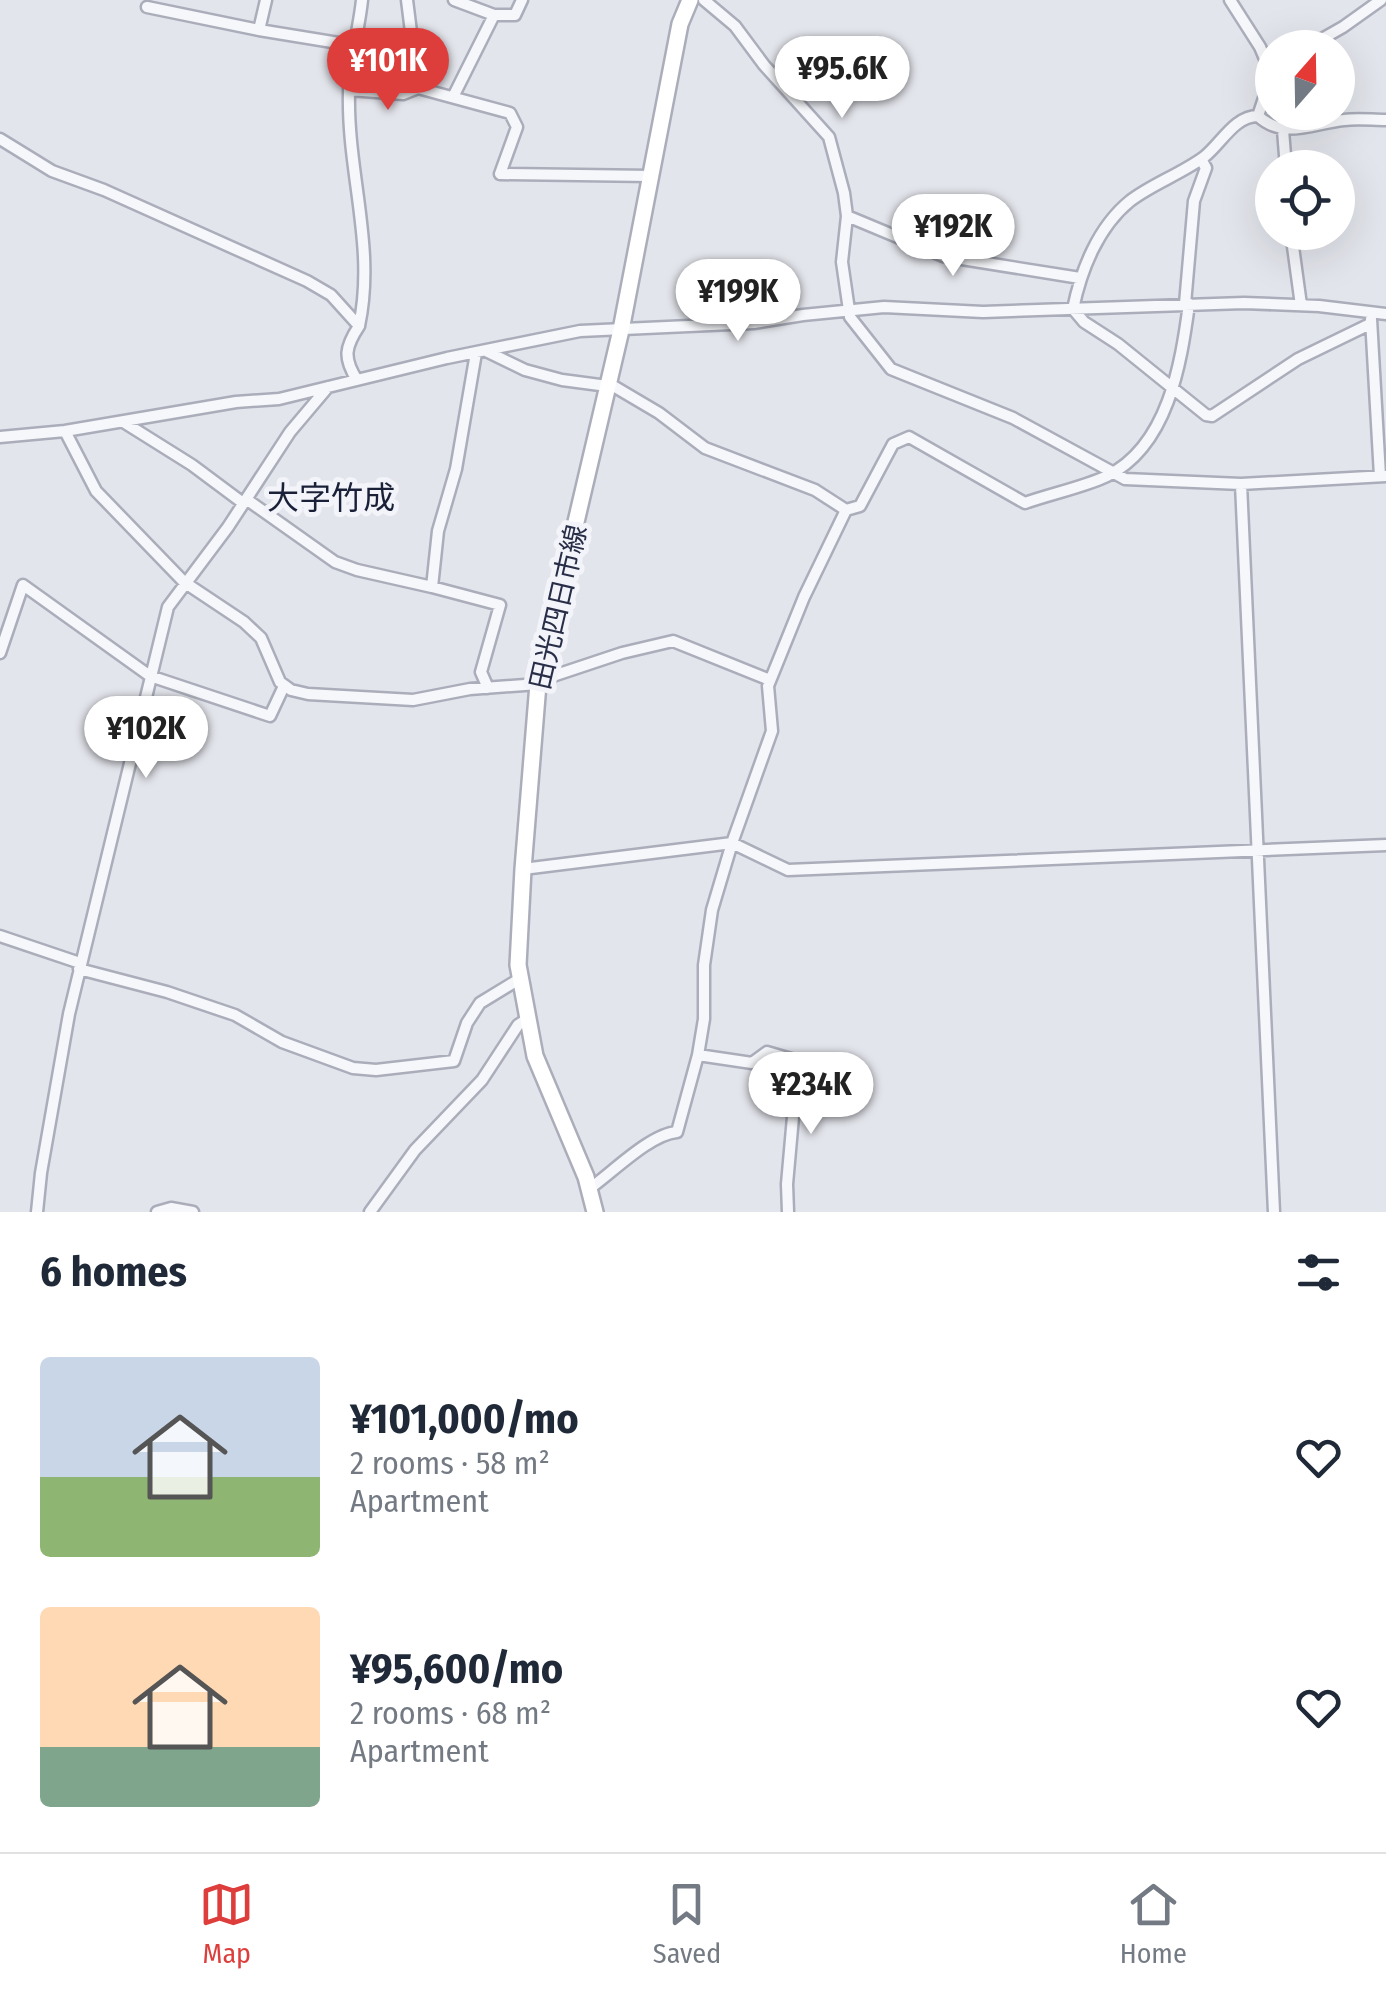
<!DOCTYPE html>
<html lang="en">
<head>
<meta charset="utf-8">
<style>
  :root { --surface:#fff; --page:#f6f6f7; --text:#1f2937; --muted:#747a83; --line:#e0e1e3; --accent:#dd3e3c }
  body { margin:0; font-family:"Fira Sans Condensed","Noto Sans JP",sans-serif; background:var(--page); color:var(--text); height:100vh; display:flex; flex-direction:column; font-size:38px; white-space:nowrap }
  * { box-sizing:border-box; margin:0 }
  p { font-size:32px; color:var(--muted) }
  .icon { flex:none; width:55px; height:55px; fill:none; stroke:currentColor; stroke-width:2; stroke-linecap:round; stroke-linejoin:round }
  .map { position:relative; height:1212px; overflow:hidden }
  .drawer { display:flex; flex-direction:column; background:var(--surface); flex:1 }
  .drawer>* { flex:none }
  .needle { width:65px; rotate:20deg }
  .buttons { position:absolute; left:1255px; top:30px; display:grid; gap:20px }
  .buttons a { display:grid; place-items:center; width:100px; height:100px; border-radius:50%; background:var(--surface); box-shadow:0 10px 40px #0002; font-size:50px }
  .price { position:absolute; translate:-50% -85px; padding:0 22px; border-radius:35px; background:#fff; color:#222; font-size:32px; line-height:65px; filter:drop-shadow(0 2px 5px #0008) }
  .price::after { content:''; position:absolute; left:50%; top:60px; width:30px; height:22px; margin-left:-15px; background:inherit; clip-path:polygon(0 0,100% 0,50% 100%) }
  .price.selected { background:var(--accent); color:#fff }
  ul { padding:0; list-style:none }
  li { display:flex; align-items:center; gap:30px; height:250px; padding:0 40px }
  li span { display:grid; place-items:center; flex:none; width:280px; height:200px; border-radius:10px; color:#555 }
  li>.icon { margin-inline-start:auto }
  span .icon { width:120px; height:120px; fill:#fffc; stroke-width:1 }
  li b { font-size:42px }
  h2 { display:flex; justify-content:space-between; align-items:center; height:120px; padding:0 40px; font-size:42px }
  .menu { display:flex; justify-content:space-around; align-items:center; height:140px; border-top:2px solid var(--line); background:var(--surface); font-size:28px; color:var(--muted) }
  .menu a { display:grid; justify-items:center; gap:5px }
  .menu .selected { color:var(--accent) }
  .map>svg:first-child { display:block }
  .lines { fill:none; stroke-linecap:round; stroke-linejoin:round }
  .minor-casing { stroke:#abaeba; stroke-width:15 }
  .secondary-casing { stroke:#abaeba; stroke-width:20 }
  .minor { stroke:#f6f7fa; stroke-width:10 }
  .secondary { stroke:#fff; stroke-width:15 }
  .labels { text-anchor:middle; stroke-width:10; stroke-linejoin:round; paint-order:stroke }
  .street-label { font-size:28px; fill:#282e47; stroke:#f3f4f9 }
  .quarter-label { font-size:32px; fill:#1a2037; stroke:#f3f4f9 }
</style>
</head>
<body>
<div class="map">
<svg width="1386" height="1212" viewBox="0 0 1386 1212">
  <rect width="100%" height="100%" fill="#e3e5ec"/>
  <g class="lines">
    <g class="minor-casing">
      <path id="minor" d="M407 0 418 88 510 113 517 127 500 174 651 176
        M454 0 494 15H515L522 0
        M704 0 735 26 764 65 829 137 844 193 847 216 842 262 850 317 891 369 1013 418 1125 479 1241 484 1386 476
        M1230 0 1260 47 1272 75
        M147 7 259 30 412 55
        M259 30 266 0
        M1306 48 1343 27 1381 0
        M349 90 403 94 418 88
        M453 97 494 15
        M1258 116 1272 74
        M1283 130 1286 168
        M0 139 52 171 104 190 307 281 331 295 359 326C345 347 343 358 357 380
        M847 216 943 256 1080 278
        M1291 232 1301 305
        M1185 304 1194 201 1206 168 1201 159
        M1371 319 1380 476
        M1370 324 1298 359 1212 416 1206 415 1118 344 1084 322 1073 309C1081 270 1098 227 1130 201 1152 184 1181 174 1204 157 1221 144 1234 116 1258 116 1284 140 1313 123 1344 120 1358 118 1372 120 1386 120
        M359 326C376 247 347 173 349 93 349 63 359 30 362 0
        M486 351 525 370 562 380 615 387 659 413 705 448 815 490 846 510 860 506 893 444 909 437 1025 503C1050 494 1084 487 1107 476 1168 446 1181 364 1189 304
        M476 353 456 469 438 531 432 587 500 605 481 672 488 688
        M125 423 192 465 243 503
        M65 431 96 491 184 582 244 622 261 638 280 682 291 690 308 694 413 700 470 689 538 684
        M0 437 65 431 236 402 279 399 447 358 580 331 754 323 803 315 884 307 983 312 1244 303 1319 306 1386 314
        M1241 484 1274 1212
        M246 499 335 562 357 570 432 587
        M0 653 23 585 150 676 270 716 284 686
        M540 674 550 677 622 653 673 641 770 680
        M523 869 732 843 788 870 1386 845
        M0 936 80 963
        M79 969 167 992 235 1015 282 1042 353 1068 376 1070 454 1061 467 1023 480 1003 521 978
        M698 1055 752 1063 767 1052 798 1061 787 1184 788 1212
        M589 1189C612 1173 650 1134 677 1132L698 1055 704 1019V965L712 910 732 843 772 731 768 686 804 597 846 510
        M37 1212 41 1173 69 1014 168 607 228 527 290 432 328 387
        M157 1212 171 1208 193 1212
        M370 1212 415 1150 482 1080 518 1025 529 1018"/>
    </g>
    <g class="secondary-casing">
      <path id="secondary" d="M595 1212 586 1177 535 1056 518 965 523 869 538 684 621 330 680 24 690 0"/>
    </g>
    <use href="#minor" class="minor"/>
    <use href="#secondary" class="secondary"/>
  </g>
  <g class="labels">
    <g class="street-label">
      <text transform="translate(558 607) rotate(-77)" y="10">田光四日市線</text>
    </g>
    <g class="quarter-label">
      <text x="331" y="509">大字竹成</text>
    </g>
  </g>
</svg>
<div class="buttons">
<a><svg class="needle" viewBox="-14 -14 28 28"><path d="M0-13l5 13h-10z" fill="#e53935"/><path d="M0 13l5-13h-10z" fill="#747a83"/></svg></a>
<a><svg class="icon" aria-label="locate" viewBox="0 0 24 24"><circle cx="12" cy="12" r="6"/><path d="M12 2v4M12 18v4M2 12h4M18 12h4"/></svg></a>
</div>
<b class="price selected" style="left:388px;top:113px">¥101K</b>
<b class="price" style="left:842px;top:121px">¥95.6K</b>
<b class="price" style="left:953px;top:279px">¥192K</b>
<b class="price" style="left:738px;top:344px">¥199K</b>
<b class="price" style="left:146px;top:781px">¥102K</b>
<b class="price" style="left:811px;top:1137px">¥234K</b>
</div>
<section class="drawer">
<h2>6 homes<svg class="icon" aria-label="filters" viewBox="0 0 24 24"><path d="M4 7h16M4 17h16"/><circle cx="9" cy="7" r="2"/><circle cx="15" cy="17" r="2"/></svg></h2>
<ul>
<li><span style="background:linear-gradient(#c9d6e8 60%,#8fb573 0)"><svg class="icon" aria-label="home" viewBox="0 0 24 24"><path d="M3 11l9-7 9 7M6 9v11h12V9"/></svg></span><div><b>¥101,000/mo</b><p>2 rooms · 58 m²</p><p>Apartment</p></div><svg class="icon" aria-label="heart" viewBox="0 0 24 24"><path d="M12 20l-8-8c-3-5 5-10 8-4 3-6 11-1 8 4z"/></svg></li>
<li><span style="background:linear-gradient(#ffd9b3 70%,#7fa58c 0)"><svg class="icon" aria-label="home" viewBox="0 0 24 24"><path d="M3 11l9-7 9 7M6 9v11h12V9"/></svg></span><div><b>¥95,600/mo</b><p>2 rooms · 68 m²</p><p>Apartment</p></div><svg class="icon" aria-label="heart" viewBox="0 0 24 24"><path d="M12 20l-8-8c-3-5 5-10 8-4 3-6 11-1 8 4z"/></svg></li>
</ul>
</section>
<nav class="menu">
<a class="selected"><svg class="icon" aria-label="map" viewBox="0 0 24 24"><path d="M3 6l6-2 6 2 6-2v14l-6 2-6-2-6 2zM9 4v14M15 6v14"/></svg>Map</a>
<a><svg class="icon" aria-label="saved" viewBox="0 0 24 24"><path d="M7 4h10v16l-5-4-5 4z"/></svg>Saved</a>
<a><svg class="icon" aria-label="home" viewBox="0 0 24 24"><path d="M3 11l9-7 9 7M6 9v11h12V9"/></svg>Home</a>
</nav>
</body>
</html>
